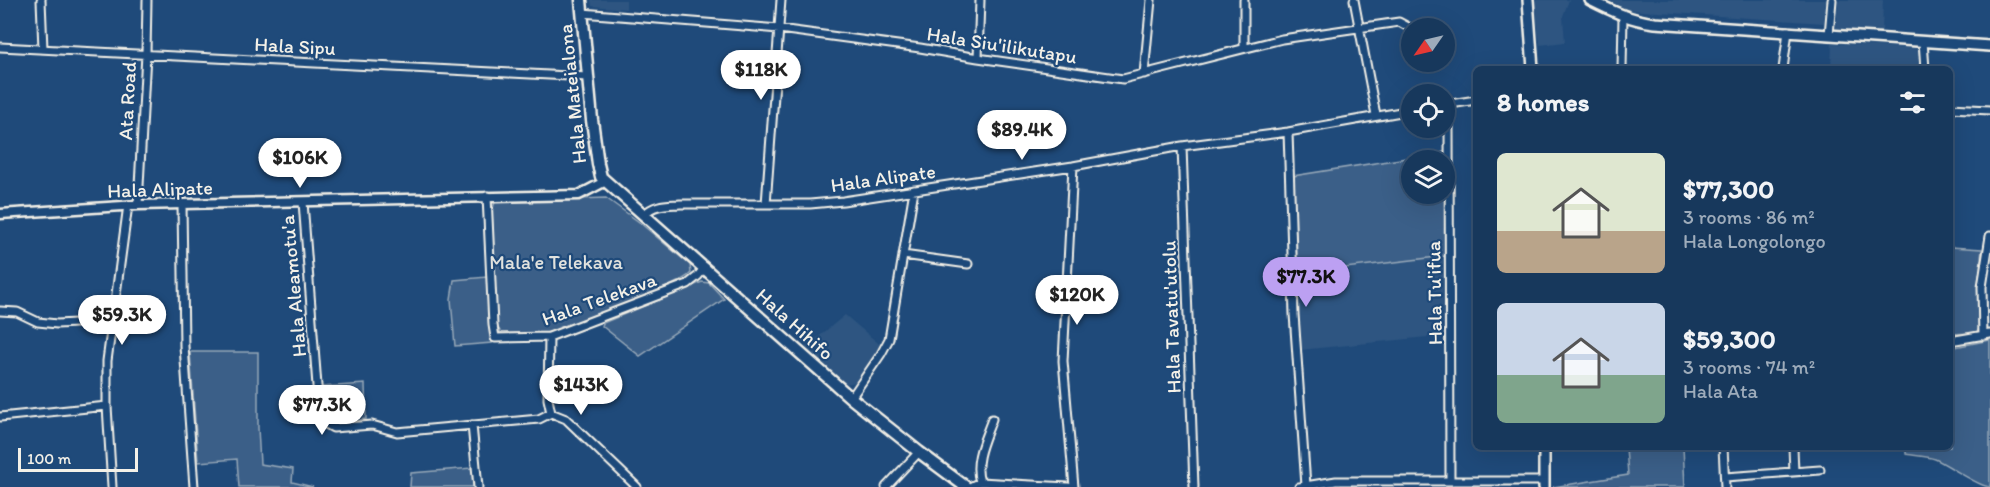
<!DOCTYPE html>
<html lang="en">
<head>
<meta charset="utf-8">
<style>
  :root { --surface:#17385c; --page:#203f62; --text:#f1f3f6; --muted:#9eacbb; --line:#365272; --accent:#bca0f2 }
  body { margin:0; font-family:Itim,sans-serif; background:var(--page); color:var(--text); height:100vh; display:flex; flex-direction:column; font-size:22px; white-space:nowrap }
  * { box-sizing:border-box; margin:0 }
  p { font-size:20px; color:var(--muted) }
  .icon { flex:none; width:33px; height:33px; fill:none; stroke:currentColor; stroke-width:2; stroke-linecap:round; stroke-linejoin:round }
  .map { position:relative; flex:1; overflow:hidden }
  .details { position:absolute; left:1473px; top:66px; width:480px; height:384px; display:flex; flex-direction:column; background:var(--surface); border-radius:9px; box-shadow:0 6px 24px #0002,0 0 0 2px var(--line) }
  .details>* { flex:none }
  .needle { width:39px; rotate:236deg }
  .controls { position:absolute; left:1401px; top:18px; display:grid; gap:12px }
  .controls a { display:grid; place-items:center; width:54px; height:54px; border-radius:50%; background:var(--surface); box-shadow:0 6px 24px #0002,0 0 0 2px var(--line); font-size:30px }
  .scale { position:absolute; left:18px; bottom:15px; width:120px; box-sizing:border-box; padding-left:6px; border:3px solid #f4f1e8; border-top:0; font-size:16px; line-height:21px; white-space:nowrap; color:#f4f1e8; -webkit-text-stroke:4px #1f4a7a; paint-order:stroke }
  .price { position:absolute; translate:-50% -51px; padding:0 14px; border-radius:21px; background:#fff; color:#222; font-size:20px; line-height:39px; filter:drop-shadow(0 2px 3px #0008) }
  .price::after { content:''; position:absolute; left:50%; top:36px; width:18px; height:14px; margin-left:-9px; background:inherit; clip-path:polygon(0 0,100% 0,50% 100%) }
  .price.selected { background:var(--accent); color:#111 }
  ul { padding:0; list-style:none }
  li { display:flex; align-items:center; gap:18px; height:150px; padding:0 24px }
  li span { display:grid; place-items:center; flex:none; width:168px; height:120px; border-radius:9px; color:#555 }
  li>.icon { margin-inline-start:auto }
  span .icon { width:72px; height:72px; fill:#fffc; stroke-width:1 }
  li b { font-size:26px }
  h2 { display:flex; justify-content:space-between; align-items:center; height:72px; padding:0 24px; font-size:26px }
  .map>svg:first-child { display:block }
  .built { fill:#2d5581 }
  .green { fill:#3a5f88; stroke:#97a8b8; stroke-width:1.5; fill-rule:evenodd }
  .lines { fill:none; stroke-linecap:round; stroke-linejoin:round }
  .minor-casing { stroke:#f4f1e8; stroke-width:11 }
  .tertiary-casing { stroke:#f4f1e8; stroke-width:13 }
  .secondary-casing { stroke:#f4f1e8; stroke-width:14 }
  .primary-casing { stroke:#f4f1e8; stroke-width:15 }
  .minor { stroke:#1f4a7a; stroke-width:7 }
  .tertiary { stroke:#1f4a7a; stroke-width:8 }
  .secondary { stroke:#1f4a7a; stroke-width:9 }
  .primary { stroke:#1f4a7a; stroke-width:10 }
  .labels { text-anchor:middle; stroke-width:4.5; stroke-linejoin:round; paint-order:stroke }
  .street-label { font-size:20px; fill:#f4f1e8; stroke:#1f4a7a }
  .park-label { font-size:20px; fill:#e1e2de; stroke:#1f4a7a }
</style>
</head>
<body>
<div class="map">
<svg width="1990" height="487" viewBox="0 0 1990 487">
  <rect width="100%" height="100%" fill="#1f4a7a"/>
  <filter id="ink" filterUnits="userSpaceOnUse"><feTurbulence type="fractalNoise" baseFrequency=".0167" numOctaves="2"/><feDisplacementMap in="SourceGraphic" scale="12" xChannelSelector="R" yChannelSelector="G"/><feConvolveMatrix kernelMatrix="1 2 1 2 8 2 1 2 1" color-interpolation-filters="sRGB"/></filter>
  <g filter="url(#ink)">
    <path class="built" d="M591 0H626V9L592 6Z
      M1534 0H1569L1563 16 1565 42 1540 45Z
      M1608 0H1826L1824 23 1628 10Z
      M1838 0H1883L1882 33 1836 29Z
      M1832 43 1919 49 1921 69H1831Z
      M1445 256 1447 335 1300 350 1295 274Z
      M845 315 884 348 857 382 845 384 805 348Z"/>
    <path class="green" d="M1445 152V256L1295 274 1293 176ZM1412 160H1444V194H1412Z
      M606 198 639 222 690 265 691 273C680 286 566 329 545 333 537 334 509 337 503 334 500 332 499 330 497 327L492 211 495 202Z
      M1950 247 1982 249 1978 284 1979 329 1974 333 1950 334Z
      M487 277 492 343 455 346 451 299 454 280Z
      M702 282 709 283 724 299 640 356 602 326 603 323Z
      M1990 340V487C1979 487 1949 465 1935 459 1926 456 1916 456 1906 454V447H1950V348Z
      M190 352H258V428L260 464 293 469 292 482 313 487H239L237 459 198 462Z
      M365 384 366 419C352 421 338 426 326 418L322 387Z
      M1626 447H1683L1685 487H1553L1628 475Z
      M472 468 473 487H410L411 473Z"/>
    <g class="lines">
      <g class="minor-casing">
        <path id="minor" d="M41 0 43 49
          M1244 0V48
          M1354 0 1376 115
          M582 13 779 29 920 48 978 58 1123 79 1282 39 1399 22 1412 29
          M1829 35 1832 0
          M1923 41 1925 69
          M0 47 588 77
          M978 58 980 0
          M1622 69 1623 16
          M1783 69 1788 31
          M1144 74 1151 0
          M1447 104 1449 123 1450 481
          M1444 105 1476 100
          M1950 108 1990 110
          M1288 132 1294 314 1306 486
          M1182 146 1194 487
          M1073 166 1063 361 1074 487
          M487 196 493 325 495 338 549 337 688 284 698 276 705 267
          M303 202 319 412 324 423 333 428 372 425 397 432 539 419 551 413
          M182 204 184 346 194 487
          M766 204 781 0
          M138 205 146 54 147 0
          M645 214C654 204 667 205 680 204H810L843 201 1073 166 1182 146 1288 132 1412 110
          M903 255 968 264
          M0 311 17 312 38 322 57 324 113 321
          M1983 336 1982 287 1990 236
          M549 337 548 399 551 413 566 419 637 487
          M1950 341 1990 334
          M851 398 881 354 889 339 914 190
          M0 417 107 406
          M472 425 478 487
          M1723 447 1725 487
          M1793 447 1794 472
          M1725 477 1820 470
          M980 482C973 461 985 439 992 419
          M112 487 107 406V361L128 205
          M886 487 919 452
          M970 487 980 482 1068 487
          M1299 487 1336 481H1544"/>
      </g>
      <g class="tertiary-casing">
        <path id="tertiary" d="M0 214 138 205 579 195 606 181"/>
      </g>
      <g class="secondary-casing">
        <path id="secondary" d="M1528 0 1533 69
          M1590 0C1612 11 1630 20 1655 23L1990 46
          M1544 487V447"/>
      </g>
      <g class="primary-casing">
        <path id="primary" d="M581 0 592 120 598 164 601 177 851 398 919 452 966 487"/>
      </g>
      <use href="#minor" class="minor"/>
      <use href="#tertiary" class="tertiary"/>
      <use href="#secondary" class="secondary"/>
      <use href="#primary" class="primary"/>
    </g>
  </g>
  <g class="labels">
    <g class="street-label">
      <text transform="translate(1002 45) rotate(9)" y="7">Hala Siu'ilikutapu</text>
      <text transform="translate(295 46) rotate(3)" y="7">Hala Sipu</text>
      <text transform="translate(572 94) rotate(-96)" y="7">Hala Mateialona</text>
      <text transform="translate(127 101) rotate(-87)" y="7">Ata Road</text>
      <text transform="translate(883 178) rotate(-8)" y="7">Hala Alipate</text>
      <text transform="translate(160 189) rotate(-2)" y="7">Hala Alipate</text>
      <text transform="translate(293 286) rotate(-95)" y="7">Hala Aleamotu'a</text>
      <text transform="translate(1434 293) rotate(-91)" y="7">Hala Tu'ifua</text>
      <text transform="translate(599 299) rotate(-20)" y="7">Hala Telekava</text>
      <text transform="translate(1171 317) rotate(-92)" y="7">Hala Tavatu'utolu</text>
      <text transform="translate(795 324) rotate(42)" y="7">Hala Hihifo</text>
    </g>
    <g class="park-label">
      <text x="556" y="269">Mala'e Telekava</text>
    </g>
  </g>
</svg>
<div class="controls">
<a><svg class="needle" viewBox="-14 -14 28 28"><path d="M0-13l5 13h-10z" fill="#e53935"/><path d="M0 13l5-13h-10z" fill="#9eacbb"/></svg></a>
<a><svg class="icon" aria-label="locate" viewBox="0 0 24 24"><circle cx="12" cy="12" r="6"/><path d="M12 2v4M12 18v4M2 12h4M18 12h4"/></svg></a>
<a><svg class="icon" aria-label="layers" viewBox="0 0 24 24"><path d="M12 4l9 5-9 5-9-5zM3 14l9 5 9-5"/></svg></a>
</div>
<div class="scale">100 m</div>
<b class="price" style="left:761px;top:101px">$118K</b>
<b class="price" style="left:1022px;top:161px">$89.4K</b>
<b class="price" style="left:300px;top:189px">$106K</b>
<b class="price selected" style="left:1306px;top:308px">$77.3K</b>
<b class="price" style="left:1077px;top:326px">$120K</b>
<b class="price" style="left:122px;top:346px">$59.3K</b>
<b class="price" style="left:581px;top:416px">$143K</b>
<b class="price" style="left:322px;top:436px">$77.3K</b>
<section class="details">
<h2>8 homes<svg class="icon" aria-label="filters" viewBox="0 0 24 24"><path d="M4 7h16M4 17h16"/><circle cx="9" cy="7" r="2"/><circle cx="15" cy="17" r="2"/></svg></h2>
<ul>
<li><span style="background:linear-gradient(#dfe7d0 65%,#b9a48a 0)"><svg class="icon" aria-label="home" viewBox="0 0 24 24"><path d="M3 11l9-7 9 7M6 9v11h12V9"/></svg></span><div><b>$77,300</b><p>3 rooms · 86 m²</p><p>Hala Longolongo</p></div></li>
<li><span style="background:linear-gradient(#c9d6e8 60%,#7fa58c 0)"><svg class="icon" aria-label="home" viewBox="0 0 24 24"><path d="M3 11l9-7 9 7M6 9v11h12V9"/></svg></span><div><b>$59,300</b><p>3 rooms · 74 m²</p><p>Hala Ata</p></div></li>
</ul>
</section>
</div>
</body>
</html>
